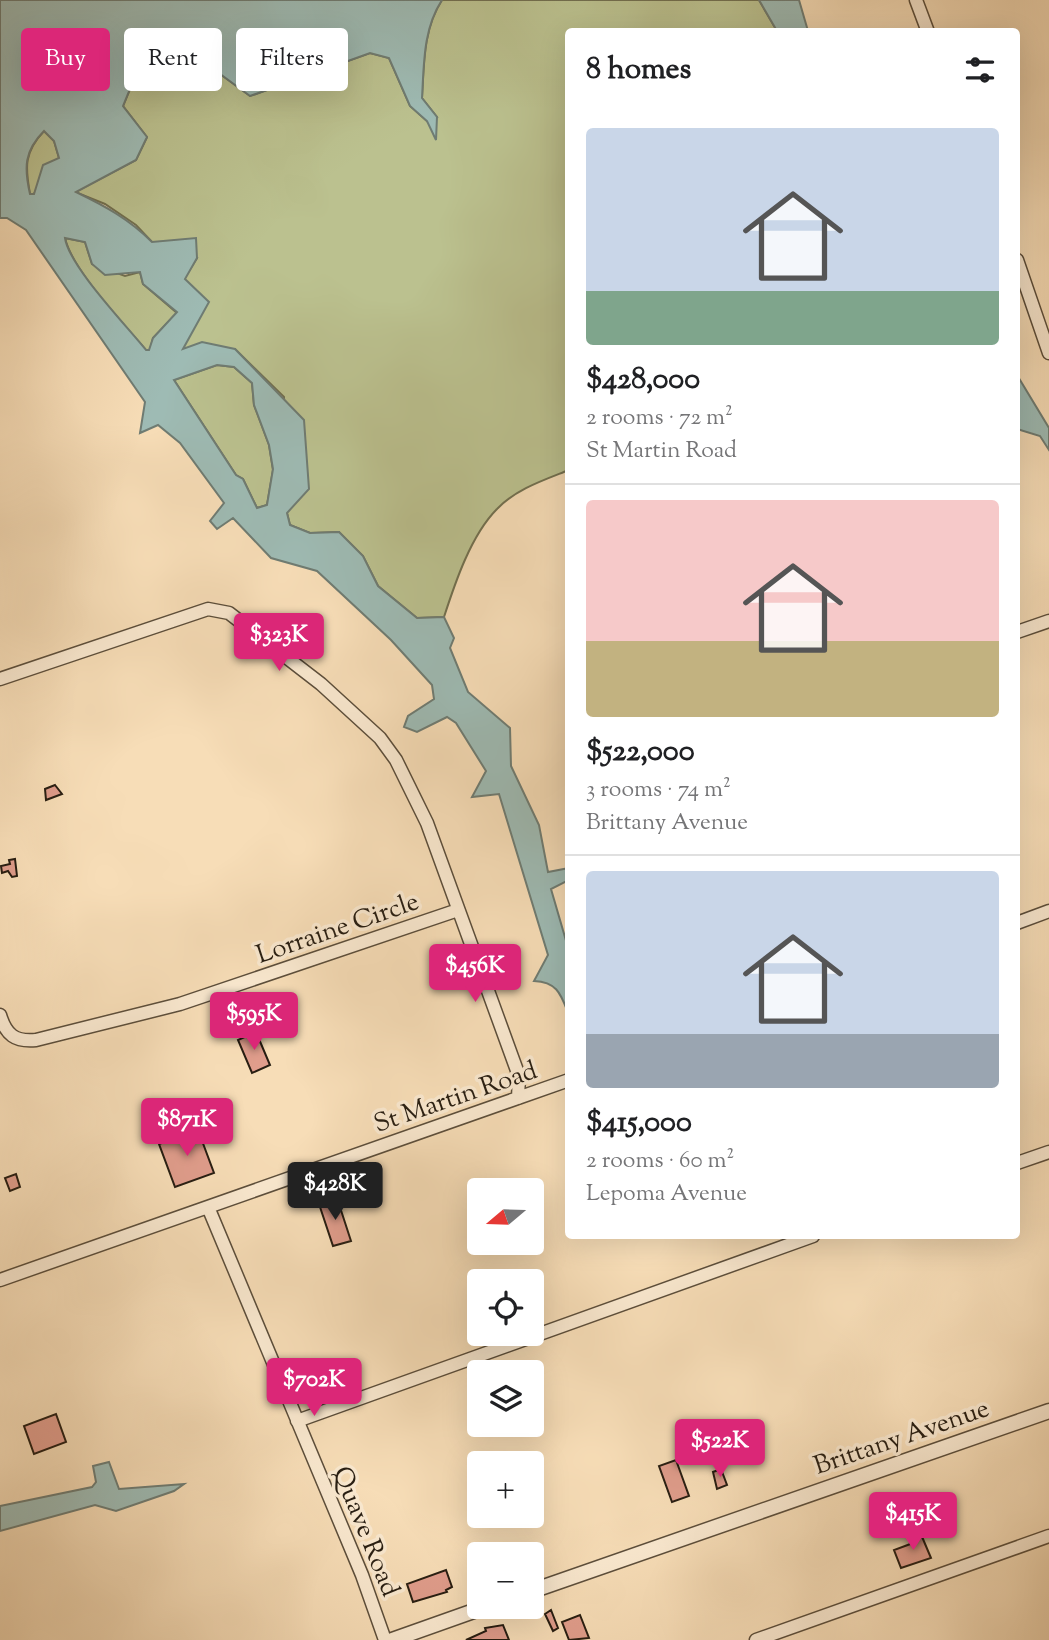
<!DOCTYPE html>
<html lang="en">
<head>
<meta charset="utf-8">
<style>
  :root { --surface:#fff; --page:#f2f2f2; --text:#202124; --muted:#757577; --line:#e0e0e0; --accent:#db2777 }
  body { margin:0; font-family:"Sorts Mill Goudy",serif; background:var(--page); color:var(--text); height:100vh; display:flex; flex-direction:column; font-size:26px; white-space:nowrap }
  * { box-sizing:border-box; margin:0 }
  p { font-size:23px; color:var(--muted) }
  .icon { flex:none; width:38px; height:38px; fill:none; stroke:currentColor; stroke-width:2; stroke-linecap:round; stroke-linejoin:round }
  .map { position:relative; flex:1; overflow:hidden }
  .sheet { position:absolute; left:565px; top:28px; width:455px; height:1211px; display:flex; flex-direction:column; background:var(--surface); border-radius:7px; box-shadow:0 7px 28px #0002 }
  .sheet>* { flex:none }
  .banner { position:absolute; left:21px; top:28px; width:439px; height:63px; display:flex; gap:14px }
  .needle { width:46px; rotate:251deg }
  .tools { position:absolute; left:467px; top:1178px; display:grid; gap:14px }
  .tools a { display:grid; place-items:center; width:77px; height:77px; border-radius:7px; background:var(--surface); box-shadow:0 7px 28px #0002; font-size:35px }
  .price { position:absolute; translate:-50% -60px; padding:0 16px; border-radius:7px; background:var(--accent); color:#fff; font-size:23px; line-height:46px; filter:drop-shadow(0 2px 4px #0008) }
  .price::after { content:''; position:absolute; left:50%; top:42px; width:21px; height:16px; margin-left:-10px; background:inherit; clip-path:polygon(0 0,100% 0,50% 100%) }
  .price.current { background:#222; color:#fff }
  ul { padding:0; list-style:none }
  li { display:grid; align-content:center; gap:14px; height:371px; padding:0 21px }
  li+li { border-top:2px solid var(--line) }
  li span { display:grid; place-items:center; height:217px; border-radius:7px; color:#555 }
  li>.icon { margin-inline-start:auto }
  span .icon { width:126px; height:126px; fill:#fffc; stroke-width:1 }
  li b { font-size:30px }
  h2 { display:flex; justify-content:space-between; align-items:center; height:84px; padding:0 21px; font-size:30px }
  .tag { padding:0 24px; border-radius:7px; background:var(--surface); box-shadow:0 7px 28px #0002; font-size:24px; line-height:63px }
  .tag.current { background:var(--accent); color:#fff }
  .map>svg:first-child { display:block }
  .green { fill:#bbc18f; stroke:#727050; stroke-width:2 }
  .water { fill:#9ebbb4; stroke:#6f7c73; stroke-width:2; fill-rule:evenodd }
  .building { fill:#e09d8c; stroke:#281e12; stroke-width:2 }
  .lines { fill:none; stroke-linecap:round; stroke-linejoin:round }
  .minor-casing { stroke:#5c4e3b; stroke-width:15 }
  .tertiary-casing { stroke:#5c4e3b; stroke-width:17 }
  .minor { stroke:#fae9d0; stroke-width:12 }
  .tertiary { stroke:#fae9d0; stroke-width:14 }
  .labels { text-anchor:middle; stroke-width:7; stroke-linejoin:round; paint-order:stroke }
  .street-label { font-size:26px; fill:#281e12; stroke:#fae9d0 }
</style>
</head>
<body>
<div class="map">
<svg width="1049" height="1640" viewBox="0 0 1049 1640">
  <rect width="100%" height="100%" fill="#f7ddb7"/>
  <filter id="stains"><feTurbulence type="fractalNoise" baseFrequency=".00286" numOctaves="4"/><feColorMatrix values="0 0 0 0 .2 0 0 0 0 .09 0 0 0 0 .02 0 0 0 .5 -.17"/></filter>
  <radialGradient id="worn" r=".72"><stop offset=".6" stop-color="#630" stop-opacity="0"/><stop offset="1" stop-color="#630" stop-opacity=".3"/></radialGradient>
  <path class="green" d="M442 0H759L777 31 569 32V470C544 480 516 489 497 509 471 535 455 583 444 617L417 618 378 586 363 556 339 532 310 533 290 525 287 513 284 397 235 349 182 350 184 279 197 258 152 242 136 225 105 204 75 192 136 160 147 137 123 106 141 62 182 46 250 96 370 53 389 58 410 106 427 121 437 117 422 98C424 65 423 29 442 0Z
    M44 131 54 141 59 158 48 165 34 194H30C25 167 24 152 44 131Z
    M65 238 85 242 92 264 125 276 140 272 143 284 177 313 153 338 150 350H146C123 323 72 270 65 238Z
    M217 365 234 367 252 383 254 405 269 445 273 470 267 505 257 508 243 479 236 475 174 380Z"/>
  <path class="water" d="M0 0H442C423 29 424 64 422 98L437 117 436 140 427 121 410 106 389 58 370 53 250 96 182 46 141 62 123 106 147 137 136 160 76 192C105 206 129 219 152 242L196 238 197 258 185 279 209 302 183 349 202 342 235 349 304 420 309 489 287 513 290 525 310 533 339 532 363 556 378 586 417 618 444 617 454 638 450 648 468 692 510 728 511 766 539 825 548 872 569 868V880L551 889 569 951V1015C561 995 558 982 534 981L548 955 499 794 472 797 486 771 456 723 447 717 417 732 404 727 408 716 434 699 432 685 391 640 317 571 271 558 233 518 217 529 210 521 224 503 180 443 158 425 140 433 145 402 26 230 7 218H0ZM44 131 54 141 59 158 43 165 34 194H30C24 168 24 151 44 131ZM65 238 85 242 92 264 105 275 140 272 143 284 177 312 153 338 149 350H146C126 325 69 266 65 238ZM217 365 234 367 252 383 254 405 269 445 273 469 267 505 257 508 243 479 236 475 174 380Z
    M759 0H799L808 31H777Z
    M1017 375 1049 428V450L1040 436 1017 429Z
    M109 1462 119 1489 184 1484 174 1491 116 1511 95 1505 0 1531V1506L92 1487 96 1482 93 1466Z"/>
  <path class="building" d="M55 785 62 794 46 800 45 789Z
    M15 859 17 876 12 877 8 871 2 873 1 866 10 864 9 860Z
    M232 1012 240 1028 234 1032 227 1014Z
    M256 1032 270 1065 252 1073 238 1040Z
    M198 1130 214 1173 175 1187 159 1144Z
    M16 1174 20 1187 10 1191 5 1178Z
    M337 1198 351 1241 333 1246 319 1204Z
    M56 1414 66 1442 34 1454 24 1426Z
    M676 1460 689 1496 672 1502 659 1466Z
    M721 1469 727 1485 717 1489 713 1472Z
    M920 1532 931 1558 901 1568 894 1550 913 1543 911 1535Z
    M446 1570 452 1587 446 1590 447 1592 413 1602 407 1584Z
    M551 1610 558 1628 553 1631 545 1614Z
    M580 1615 589 1638 569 1640 562 1622Z
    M503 1625 509 1640H466L486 1631 485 1628Z"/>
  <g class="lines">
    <g class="minor-casing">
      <path id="minor" d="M916 0 928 32
        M1017 260 1049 353
        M1017 632 1049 621
        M0 679 208 609 229 613 321 684 380 738 396 760 427 823 519 1076 518 1098
        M1017 923 1049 911
        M0 1015C6 1035 15 1042 36 1040L180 1004 458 910
        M1017 1163 1049 1152
        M208 1207 362 1575 385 1640
        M0 1280 569 1080
        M297 1421 813 1236
        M756 1640 1049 1536"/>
    </g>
    <g class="tertiary-casing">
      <path id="tertiary" d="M532 1591 1049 1411
        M392 1640 488 1606"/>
    </g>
    <use href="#minor" class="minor"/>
    <use href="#tertiary" class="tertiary"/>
  </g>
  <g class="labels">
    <g class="street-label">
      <text transform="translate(337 927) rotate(-19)" y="9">Lorraine Circle</text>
      <text transform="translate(455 1096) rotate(-19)" y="9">St Martin Road</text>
      <text transform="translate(901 1436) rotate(-19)" y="9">Brittany Avenue</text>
      <text transform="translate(367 1531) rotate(68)" y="9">Quave Road</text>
    </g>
  </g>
  <rect width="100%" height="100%" filter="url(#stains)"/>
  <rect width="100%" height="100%" fill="url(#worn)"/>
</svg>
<div class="tools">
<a><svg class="needle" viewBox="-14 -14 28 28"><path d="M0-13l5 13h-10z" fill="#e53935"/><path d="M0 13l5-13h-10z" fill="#757577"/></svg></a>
<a><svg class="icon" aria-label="locate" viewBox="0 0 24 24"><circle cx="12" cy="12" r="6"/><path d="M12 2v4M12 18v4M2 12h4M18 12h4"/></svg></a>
<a><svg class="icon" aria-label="layers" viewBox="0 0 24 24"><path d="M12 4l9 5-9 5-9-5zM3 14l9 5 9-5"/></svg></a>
<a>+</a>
<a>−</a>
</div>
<b class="price" style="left:279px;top:673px">$323K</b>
<b class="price" style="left:475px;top:1004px">$456K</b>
<b class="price" style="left:254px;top:1052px">$595K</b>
<b class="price" style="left:187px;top:1158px">$871K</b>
<b class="price current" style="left:335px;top:1222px">$428K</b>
<b class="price" style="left:314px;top:1418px">$702K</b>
<b class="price" style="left:720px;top:1479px">$522K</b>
<b class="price" style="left:913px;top:1552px">$415K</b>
<div class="banner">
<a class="tag current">Buy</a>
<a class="tag">Rent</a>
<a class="tag">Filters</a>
</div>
<section class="sheet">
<h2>8 homes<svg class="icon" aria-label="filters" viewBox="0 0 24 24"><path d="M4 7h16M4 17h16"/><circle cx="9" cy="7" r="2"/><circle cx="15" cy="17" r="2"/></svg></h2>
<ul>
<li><span style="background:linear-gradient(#c9d6e8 75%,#7fa58c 0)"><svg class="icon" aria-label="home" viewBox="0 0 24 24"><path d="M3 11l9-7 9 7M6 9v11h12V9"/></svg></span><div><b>$428,000</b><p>2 rooms · 72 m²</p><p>St Martin Road</p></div></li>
<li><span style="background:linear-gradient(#f6c9c9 65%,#c2b280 0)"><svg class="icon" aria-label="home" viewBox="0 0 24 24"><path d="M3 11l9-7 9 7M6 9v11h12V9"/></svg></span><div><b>$522,000</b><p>3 rooms · 74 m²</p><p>Brittany Avenue</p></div></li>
<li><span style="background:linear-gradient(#c9d6e8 75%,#9aa5b1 0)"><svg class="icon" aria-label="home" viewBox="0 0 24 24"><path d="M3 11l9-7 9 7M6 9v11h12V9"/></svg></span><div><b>$415,000</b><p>2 rooms · 60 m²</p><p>Lepoma Avenue</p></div></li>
</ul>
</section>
</div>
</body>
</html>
